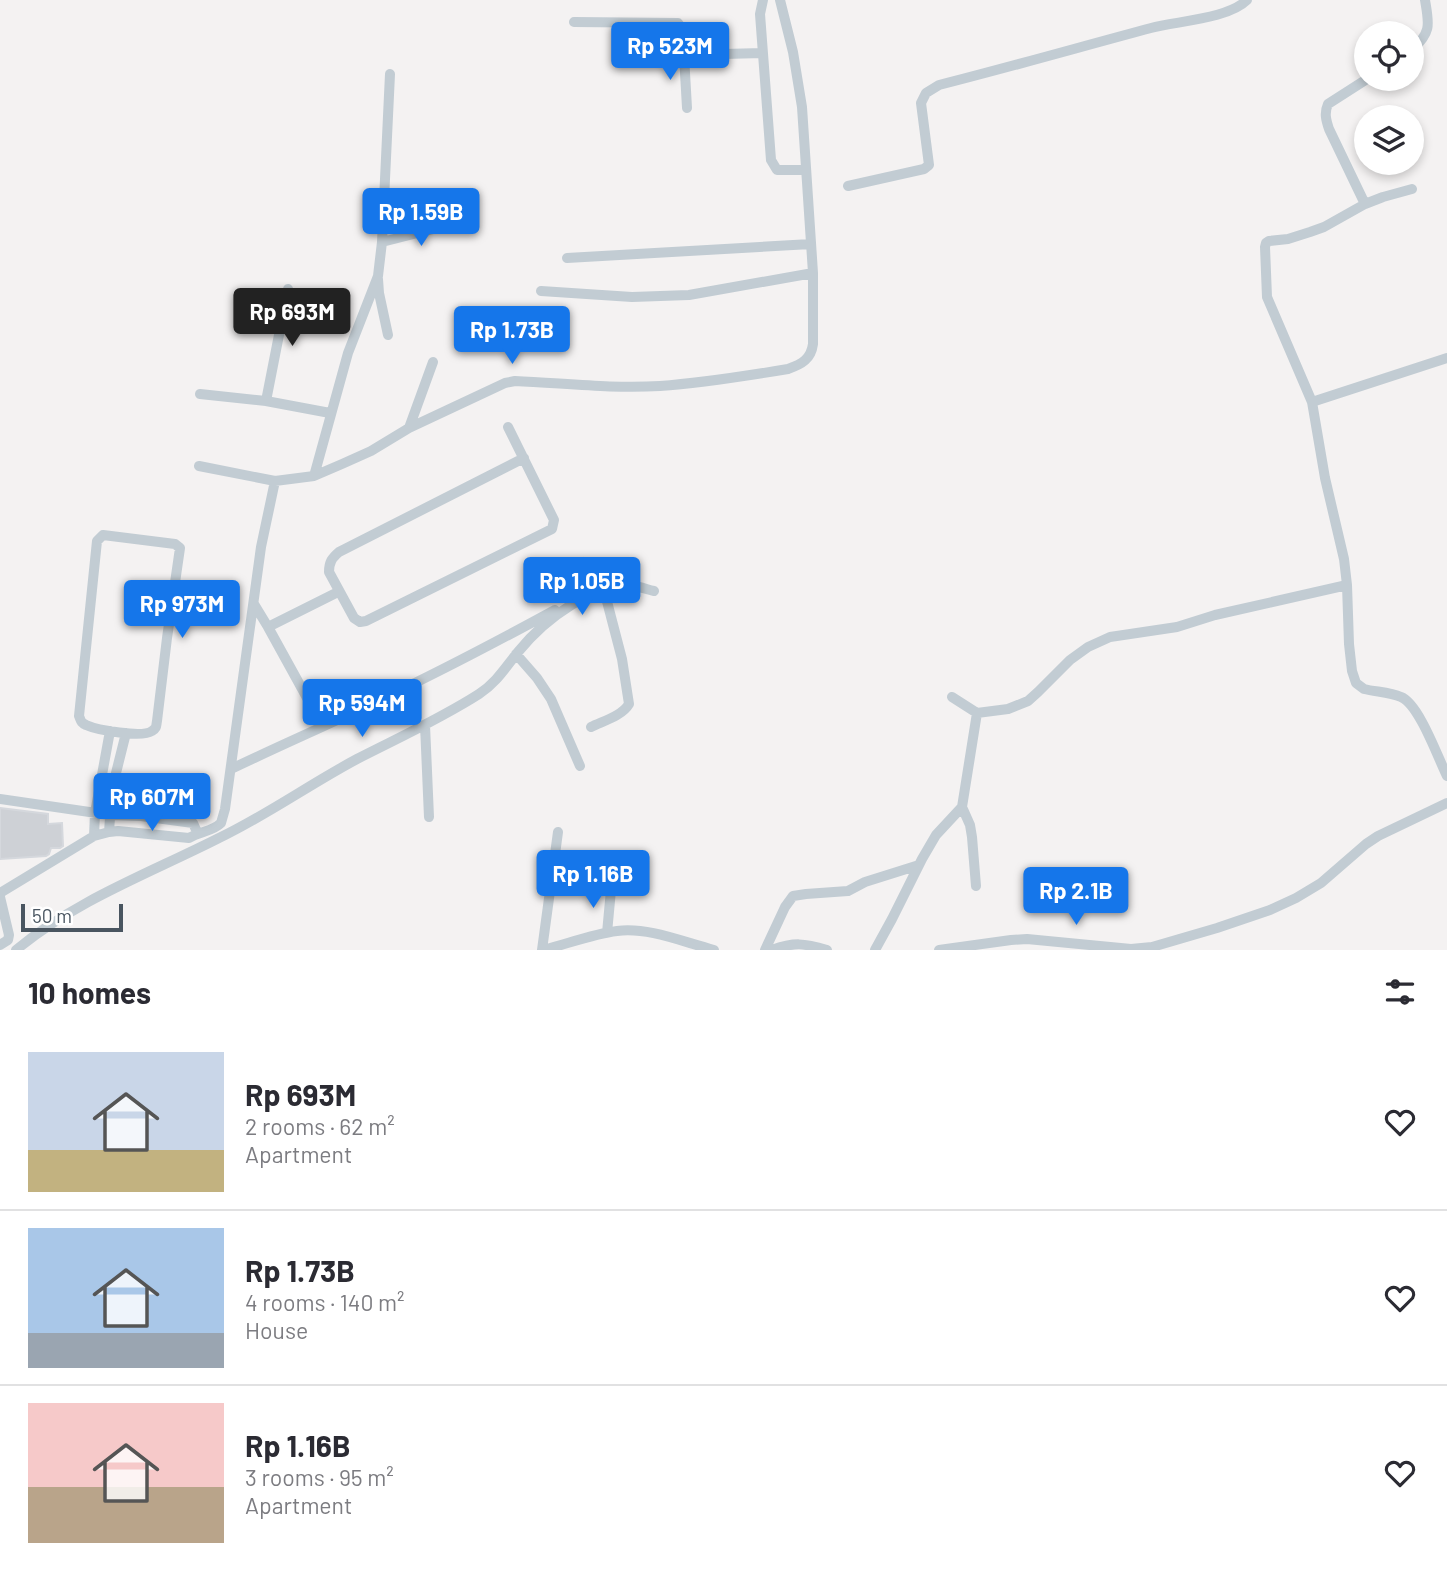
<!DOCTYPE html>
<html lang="en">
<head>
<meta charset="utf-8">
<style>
  :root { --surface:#fff; --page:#f2f2f3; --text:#2b2b33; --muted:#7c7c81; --line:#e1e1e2; --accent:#1576ea }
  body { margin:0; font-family:Barlow,sans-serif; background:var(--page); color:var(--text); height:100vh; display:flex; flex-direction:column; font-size:26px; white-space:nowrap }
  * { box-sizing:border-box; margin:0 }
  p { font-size:23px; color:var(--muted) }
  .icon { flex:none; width:38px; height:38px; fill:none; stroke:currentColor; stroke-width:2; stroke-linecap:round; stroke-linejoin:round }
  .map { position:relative; height:950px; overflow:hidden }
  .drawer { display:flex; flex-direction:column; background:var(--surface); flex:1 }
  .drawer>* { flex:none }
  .tools { position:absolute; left:1354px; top:21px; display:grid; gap:14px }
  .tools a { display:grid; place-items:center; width:70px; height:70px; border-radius:50%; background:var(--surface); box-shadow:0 4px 10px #0003; font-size:35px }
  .scale { position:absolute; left:21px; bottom:18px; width:102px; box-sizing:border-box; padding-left:7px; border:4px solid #495560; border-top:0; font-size:19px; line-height:24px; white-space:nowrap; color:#495560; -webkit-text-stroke:5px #fff; paint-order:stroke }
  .price { position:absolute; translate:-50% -60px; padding:0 16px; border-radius:7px; background:var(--accent); color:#fff; font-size:23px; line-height:46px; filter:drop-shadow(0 2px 4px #0008) }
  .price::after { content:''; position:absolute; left:50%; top:42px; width:21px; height:16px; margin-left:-10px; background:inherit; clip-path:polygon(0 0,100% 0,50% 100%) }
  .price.selected { background:#222; color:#fff }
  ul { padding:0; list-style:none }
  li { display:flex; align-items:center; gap:21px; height:175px; padding:0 28px }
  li+li { border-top:2px solid var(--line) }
  li span { display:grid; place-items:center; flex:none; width:196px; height:140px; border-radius:0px; color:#555 }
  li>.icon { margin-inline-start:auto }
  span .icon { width:84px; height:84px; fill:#fffc; stroke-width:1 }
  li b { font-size:30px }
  h2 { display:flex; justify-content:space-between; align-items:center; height:84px; padding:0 28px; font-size:30px }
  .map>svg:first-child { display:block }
  .building { fill:#ced1d6; stroke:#d5d8dd; stroke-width:2 }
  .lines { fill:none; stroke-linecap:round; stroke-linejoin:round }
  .minor { stroke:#c2ccd3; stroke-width:10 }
</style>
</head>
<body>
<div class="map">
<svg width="1447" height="950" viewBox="0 0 1447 950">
  <rect width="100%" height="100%" fill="#f4f2f2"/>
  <path class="building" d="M583 558 596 584 584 589 571 564Z
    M0 808 48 814V824L62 823 63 846 60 848H51L49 854 46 856 0 859Z"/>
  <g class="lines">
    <path class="minor" d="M763 0 760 14 771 160 777 170H806
      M574 22 678 23 682 29 684 55 763 53
      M1412 50C1432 32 1429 24 1425 0
      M684 55 687 108
      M848 186 924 169 929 165 921 103 926 93 939 85C1010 67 1080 47 1151 28 1177 21 1228 19 1247 0
      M1412 189 1383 197 1365 204 1324 227 1310 232 1288 239 1269 241 1266 243 1265 247 1267 297 1312 402 1325 478 1344 559 1347 585 1349 644 1352 671 1356 683 1364 689C1376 692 1390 692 1401 697 1419 704 1438 758 1447 776
      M1365 204 1329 129C1326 120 1324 113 1328 104L1367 79
      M382 242 453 224
      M567 258 811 244
      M378 279 379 293 388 335
      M541 291 632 297 689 295 813 273
      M200 394 266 401 330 413
      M266 401 288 289
      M1312 402 1447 358
      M508 427 554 520 552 529 366 621 360 622 354 618 329 572C329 562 332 558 339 552L524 458
      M409 428 433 362
      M199 466 275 481
      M314 476 348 353 378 276 382 242 390 74
      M103 535 175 544 180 548 167 638 157 721C156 726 157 728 152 731 142 738 97 730 86 725 81 723 81 721 79 716L97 541Z
      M254 604 268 627 322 725
      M268 627 338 592
      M516 654 537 678 551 699 580 766
      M952 697 977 713 1008 709 1028 701 1038 692 1070 660 1088 647 1110 637 1177 627 1215 615 1347 585
      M425 725 429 817
      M591 727C603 721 622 716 629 704L622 659 604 590
      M231 769C281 745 332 723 382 699 441 671 498 641 555 610
      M0 799 110 815 141 816 193 823 197 832
      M109 832 118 831 189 838C200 831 212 832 221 823L225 809 261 547 275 481 314 476 342 464 371 451 409 428 505 383 515 381C563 383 612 389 660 386 703 383 746 376 788 369 802 364 811 359 813 344V273L802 107 793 52 780 0
      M94 836 95 813 110 731
      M976 886 972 837 970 825 962 807 977 713
      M0 893 94 836 109 832 112 789 126 733
      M0 897 9 935 8 940 0 945
      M607 933 611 890
      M16 950C76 900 150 873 219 838 267 815 310 784 357 759 398 738 440 719 479 694 496 683 505 668 518 652 544 620 594 580 639 587 644 588 649 590 654 591
      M542 950 558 832
      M543 950C567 944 593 934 617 931 649 927 683 942 714 950
      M765 950 785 907 793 896 806 894 848 891 865 882 919 865
      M772 950C794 942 804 943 827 950
      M875 950 892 919 922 859 936 835 962 807
      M939 950 1011 940 1027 939 1131 949 1152 947 1217 928 1270 910 1296 898 1321 883 1366 844 1378 836 1447 803"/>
  </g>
</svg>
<div class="tools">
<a><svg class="icon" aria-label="locate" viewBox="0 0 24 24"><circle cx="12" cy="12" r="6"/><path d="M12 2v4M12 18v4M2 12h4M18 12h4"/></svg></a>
<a><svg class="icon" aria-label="layers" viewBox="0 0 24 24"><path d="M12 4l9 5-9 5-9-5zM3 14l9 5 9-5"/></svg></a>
</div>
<div class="scale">50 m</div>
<b class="price" style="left:670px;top:82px">Rp 523M</b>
<b class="price" style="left:421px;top:248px">Rp 1.59B</b>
<b class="price selected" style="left:292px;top:348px">Rp 693M</b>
<b class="price" style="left:512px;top:366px">Rp 1.73B</b>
<b class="price" style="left:582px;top:617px">Rp 1.05B</b>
<b class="price" style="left:182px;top:640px">Rp 973M</b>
<b class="price" style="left:362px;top:739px">Rp 594M</b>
<b class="price" style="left:152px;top:833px">Rp 607M</b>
<b class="price" style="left:593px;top:910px">Rp 1.16B</b>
<b class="price" style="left:1076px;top:927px">Rp 2.1B</b>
</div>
<section class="drawer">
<h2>10 homes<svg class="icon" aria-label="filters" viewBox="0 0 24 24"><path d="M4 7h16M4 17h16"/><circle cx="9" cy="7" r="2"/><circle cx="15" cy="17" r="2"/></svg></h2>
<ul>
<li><span style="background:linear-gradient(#c9d6e8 70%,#c2b280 0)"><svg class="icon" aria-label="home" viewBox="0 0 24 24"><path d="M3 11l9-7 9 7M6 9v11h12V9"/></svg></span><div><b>Rp 693M</b><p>2 rooms · 62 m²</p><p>Apartment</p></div><svg class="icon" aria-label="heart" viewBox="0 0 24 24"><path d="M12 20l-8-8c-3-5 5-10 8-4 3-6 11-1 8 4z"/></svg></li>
<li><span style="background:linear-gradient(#a9c7e8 75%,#9aa5b1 0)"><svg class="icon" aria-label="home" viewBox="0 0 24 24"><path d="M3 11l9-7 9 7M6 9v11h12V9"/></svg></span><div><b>Rp 1.73B</b><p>4 rooms · 140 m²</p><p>House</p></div><svg class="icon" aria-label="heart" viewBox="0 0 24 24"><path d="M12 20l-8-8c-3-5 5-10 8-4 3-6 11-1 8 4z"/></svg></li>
<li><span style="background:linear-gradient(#f6c9c9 60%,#b9a48a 0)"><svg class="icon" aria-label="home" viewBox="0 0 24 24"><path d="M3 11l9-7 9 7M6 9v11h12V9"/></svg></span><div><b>Rp 1.16B</b><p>3 rooms · 95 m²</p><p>Apartment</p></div><svg class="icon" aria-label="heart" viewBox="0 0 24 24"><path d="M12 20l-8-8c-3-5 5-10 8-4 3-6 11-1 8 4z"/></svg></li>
</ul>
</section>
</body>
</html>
